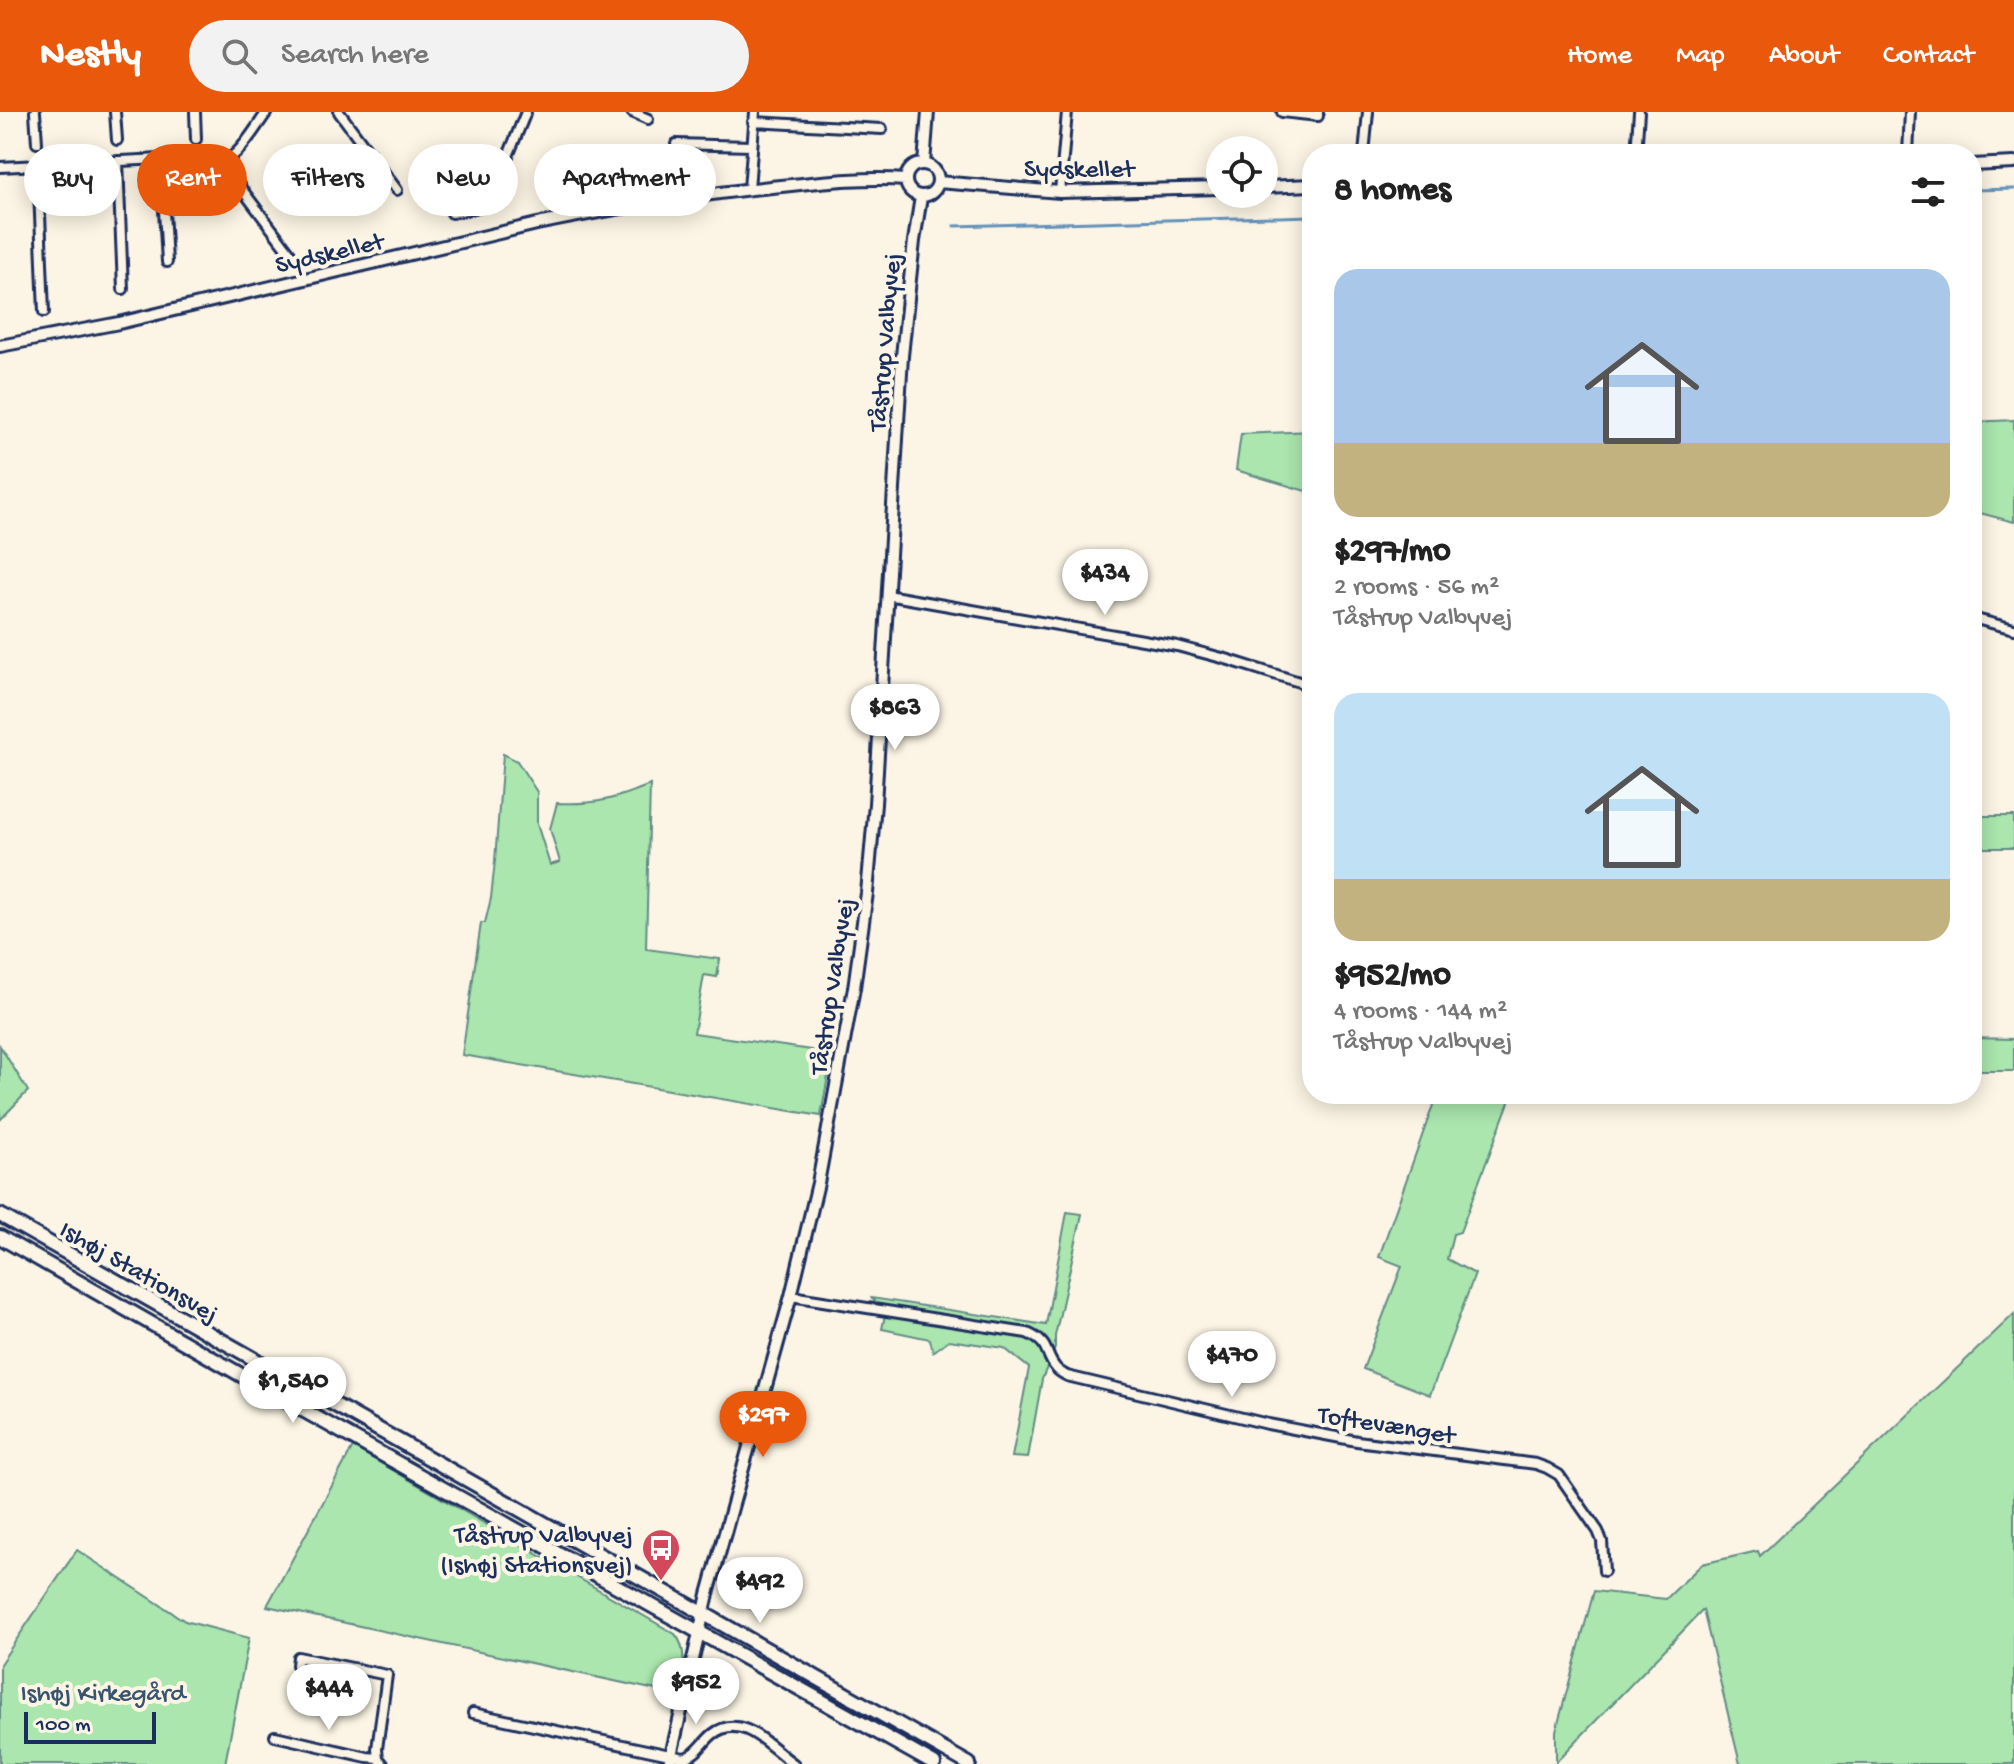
<!DOCTYPE html>
<html lang="en">
<head>
<meta charset="utf-8">
<style>
  :root { --surface:#fff; --page:#f2f2f2; --text:#222; --muted:#767676; --accent:#ea580c }
  body { margin:0; font-family:"Gochi Hand",sans-serif; background:var(--page); color:var(--text); height:100vh; display:flex; flex-direction:column; font-size:30px; white-space:nowrap }
  * { box-sizing:border-box; margin:0 }
  p { font-size:26px; color:var(--muted) }
  .icon { flex:none; width:44px; height:44px; fill:none; stroke:currentColor; stroke-width:2; stroke-linecap:round; stroke-linejoin:round }
  .map { position:relative; flex:1; overflow:hidden }
  .side { position:absolute; left:1302px; top:32px; width:680px; height:960px; display:flex; flex-direction:column; background:var(--surface); border-radius:32px; box-shadow:0 4px 20px #0003 }
  .side>* { flex:none }
  .top-card { position:absolute; left:24px; top:32px; width:760px; height:72px; display:flex; gap:16px }
  .tools { position:absolute; left:1206px; top:24px; display:grid; gap:16px }
  .tools a { display:grid; place-items:center; width:72px; height:72px; border-radius:50%; background:var(--surface); box-shadow:0 4px 20px #0003; font-size:40px }
  .scale { position:absolute; left:24px; bottom:20px; width:132px; box-sizing:border-box; padding-left:8px; border:4px solid #1b2f5e; border-top:0; font-size:22px; line-height:28px; white-space:nowrap; color:#1b2f5e; -webkit-text-stroke:6px #fcf5e5; paint-order:stroke }
  .price { position:absolute; translate:-50% -68px; padding:0 18px; border-radius:28px; background:#fff; color:#222; font-size:26px; line-height:52px; filter:drop-shadow(0 2px 4px #0008) }
  .price::after { content:''; position:absolute; left:50%; top:48px; width:24px; height:18px; margin-left:-12px; background:inherit; clip-path:polygon(0 0,100% 0,50% 100%) }
  .price.current { background:var(--accent); color:#fff }
  ul { padding:0; list-style:none }
  li { display:grid; align-content:center; gap:16px; height:424px; padding:0 32px }
  li span { display:grid; place-items:center; height:248px; border-radius:24px; color:#555 }
  li>.icon { margin-inline-start:auto }
  span .icon { width:144px; height:144px; fill:#fffc; stroke-width:1 }
  li b { font-size:34px }
  h2 { display:flex; justify-content:space-between; align-items:center; height:96px; padding:0 32px; font-size:34px }
  .tag { padding:0 28px; border-radius:36px; background:var(--surface); box-shadow:0 4px 20px #0003; font-size:28px; line-height:72px }
  .tag.current { background:var(--accent); color:#fff }
  header { display:flex; align-items:center; gap:48px; box-sizing:border-box; height:112px; padding:0 40px; background:var(--accent); color:#fff }
  header strong { font-size:38px }
  nav { display:flex; gap:44px; margin-inline-start:auto; font-size:28px }
  .search { width:560px; height:72px; background:var(--page); display:flex; align-items:center; gap:20px; box-sizing:border-box; padding:0 28px; border-radius:44px; color:var(--muted); font-size:30px }
  .map>svg:first-child { display:block }
  .green { fill:#aae6ad; stroke:#628a86; stroke-width:2 }
  .lines { fill:none; stroke-linecap:round; stroke-linejoin:round }
  .stream { stroke:#6491b9; stroke-width:3 }
  .minor-casing { stroke:#1b2f5e; stroke-width:14 }
  .tertiary-casing { stroke:#1b2f5e; stroke-width:16 }
  .secondary-casing { stroke:#1b2f5e; stroke-width:18 }
  .minor { stroke:#fcf5e5; stroke-width:8 }
  .tertiary { stroke:#fcf5e5; stroke-width:10 }
  .secondary { stroke:#fcf5e5; stroke-width:12 }
  .labels { text-anchor:middle; stroke-width:8; stroke-linejoin:round; paint-order:stroke }
  .street-label { font-size:26px; fill:#1b2f5e; stroke:#fcf5e5 }
  .poi-label { font-size:26px; fill:#1b2f5e; stroke:#fcf5e5; text-anchor:end }
  .park-label { font-size:26px; fill:#38546e; stroke:#fcf5e5 }
</style>
</head>
<body>
<header>
<strong>Nestly</strong>
<div class="search"><svg class="icon" aria-label="search" viewBox="0 0 24 24"><circle cx="10" cy="10" r="6"/><path d="M15 15l6 6"/></svg>Search here</div>
<nav><a>Home</a><a>Map</a><a>About</a><a>Contact</a></nav>
</header>
<div class="map">
<svg width="2014" height="1652" viewBox="0 0 2014 1652">
  <rect width="100%" height="100%" fill="#fcf5e5"/>
  <filter id="ink" filterUnits="userSpaceOnUse"><feTurbulence type="fractalNoise" baseFrequency=".0125" numOctaves="2"/><feDisplacementMap in="SourceGraphic" scale="16" xChannelSelector="R" yChannelSelector="G"/><feConvolveMatrix kernelMatrix="1 2 1 2 8 2 1 2 1" color-interpolation-filters="sRGB"/></filter>
  <g filter="url(#ink)">
    <path class="green" d="M2014 308V410L1972 399V310Z
      M1312 319V381L1236 358 1241 322Z
      M503 642 517 649 537 680V712L550 753 560 750 550 717 557 691C595 693 615 687 650 673L646 837 720 847 717 865 704 863 694 921 832 941 821 1004 462 943 481 811H485L491 786 495 749Z
      M1972 704H2014V736H1972Z
      M1972 926 2014 927V959H1972Z
      M0 934 28 979 0 1008Z
      M1437 982H1512L1460 1120 1453 1122 1447 1147 1475 1162 1430 1283 1363 1257 1402 1154 1379 1145Z
      M1067 1100 1082 1102 1055 1224V1236L1042 1267 1028 1346 1012 1345 1029 1256 1004 1236 949 1228 933 1240 930 1227 882 1217 885 1203 872 1186 1046 1213Z
      M2014 1202V1652H1740L1703 1498 1556 1650V1619L1594 1479 1666 1487 1702 1452 1758 1439 1760 1444Z
      M353 1335 675 1522C689 1537 682 1564 679 1583L267 1494Z
      M77 1438 185 1509 249 1526 225 1652H0V1552Z"/>
    <g class="lines">
      <path class="stream" d="M1972 78 2014 77
        M954 114 1312 104"/>
      <g class="minor-casing">
        <path id="minor" d="M35 0 37 31
          M115 0 117 28
          M195 0 196 27
          M339 0 397 78
          M632 0 648 7
          M1282 0 1318 4V0
          M753 10 882 17
          M676 32 751 34
          M1364 42 1368 0
          M1636 42 1639 0
          M1908 42 1910 0
          M161 47 167 150
          M118 49 123 177
          M222 51 293 145
          M38 53 44 200
          M0 55 161 47C176 48 191 55 206 55 235 55 252 20 267 0
          M749 77 755 0
          M1060 80 1067 0
          M491 88 463 77 452 101 488 93 526 0
          M887 483 1177 534 1226 547 1312 574
          M1972 506 2014 517
          M791 1184 1027 1221C1052 1232 1043 1241 1056 1256 1059 1260 1064 1262 1067 1264L1268 1312 1357 1329 1536 1352 1547 1356 1559 1363 1598 1419 1602 1429 1604 1459
          M297 1553 298 1545 387 1563 377 1637 378 1646 383 1652
          M473 1601 684 1646C697 1643 703 1630 713 1622 743 1599 771 1637 794 1652
          M275 1624 367 1645 378 1646"/>
      </g>
      <g class="tertiary-casing">
        <path id="tertiary" d="M924 52 928 0
          M906 68a16 16 0 1 1 32 0a16 16 0 1 1-32 0Z
          M1972 53 2014 51
          M938 70 1060 80 1220 76
          M1264 75 1312 73
          M0 234 119 211 537 112C621 95 705 81 791 73 829 69 868 65 906 68
          M669 1652 708 1482 791 1184 818 1071 854 876 867 781 875 692 902 244 914 129 921 85"/>
      </g>
      <g class="secondary-casing">
        <path id="secondary" d="M0 1103 969 1652
          M0 1125 269 1279 934 1652"/>
      </g>
      <use href="#minor" class="minor"/>
      <use href="#tertiary" class="tertiary"/>
      <use href="#secondary" class="secondary"/>
    </g>
  </g>
  <defs>
    <g id="bus-pin" transform="scale(2)"><path d="M0 17L-7.5 6A9.5 9.5 0 1 1 7.5 6Z" fill="#d1495b" stroke="#fcf5e5"/><path d="M-5-6H5V4H4V6H2V4H-2V6H-4V4H-5ZM-3.5-4V0h7V-4ZM-3.5 1.2v1.5H-2V1.2ZM2 1.2v1.5H3.5V1.2Z" fill="#fff"/></g>
  </defs>
  <g fill-rule="evenodd">
    <use href="#bus-pin" x="661" y="1436"/>
  </g>
  <g class="labels">
    <g class="street-label">
      <text x="1079" y="64">Sydskellet</text>
      <text transform="translate(329 139) rotate(-13)" y="9">Sydskellet</text>
      <text transform="translate(883 230) rotate(-85)" y="9">Tåstrup Valbyvej</text>
      <text transform="translate(830 874) rotate(-81)" y="9">Tåstrup Valbyvej</text>
      <text transform="translate(140 1158) rotate(30)" y="9">Ishøj Stationsvej</text>
      <text transform="translate(1387 1311) rotate(9)" y="9">Toftevænget</text>
    </g>
    <g class="poi-label">
      <text x="633" y="1430">Tåstrup Valbyvej<tspan x="633" dy="30">(Ishøj Stationsvej)</tspan></text>
    </g>
    <g class="park-label">
      <text x="103" y="1588">Ishøj Kirkegård</text>
    </g>
  </g>
</svg>
<div class="tools">
<a><svg class="icon" aria-label="locate" viewBox="0 0 24 24"><circle cx="12" cy="12" r="6"/><path d="M12 2v4M12 18v4M2 12h4M18 12h4"/></svg></a>
</div>
<div class="scale">100 m</div>
<b class="price" style="left:1105px;top:505px">$434</b>
<b class="price" style="left:895px;top:640px">$863</b>
<b class="price" style="left:1232px;top:1287px">$470</b>
<b class="price" style="left:293px;top:1313px">$1,540</b>
<b class="price current" style="left:763px;top:1347px">$297</b>
<b class="price" style="left:760px;top:1513px">$492</b>
<b class="price" style="left:696px;top:1614px">$952</b>
<b class="price" style="left:329px;top:1620px">$444</b>
<div class="top-card">
<a class="tag">Buy</a>
<a class="tag current">Rent</a>
<a class="tag">Filters</a>
<a class="tag">New</a>
<a class="tag">Apartment</a>
</div>
<section class="side">
<h2>8 homes<svg class="icon" aria-label="filters" viewBox="0 0 24 24"><path d="M4 7h16M4 17h16"/><circle cx="9" cy="7" r="2"/><circle cx="15" cy="17" r="2"/></svg></h2>
<ul>
<li><span style="background:linear-gradient(#a9c7e8 70%,#c2b280 0)"><svg class="icon" aria-label="home" viewBox="0 0 24 24"><path d="M3 11l9-7 9 7M6 9v11h12V9"/></svg></span><div><b>$297/mo</b><p>2 rooms · 56 m²</p><p>Tåstrup Valbyvej</p></div></li>
<li><span style="background:linear-gradient(#bfe0f5 75%,#c2b280 0)"><svg class="icon" aria-label="home" viewBox="0 0 24 24"><path d="M3 11l9-7 9 7M6 9v11h12V9"/></svg></span><div><b>$952/mo</b><p>4 rooms · 144 m²</p><p>Tåstrup Valbyvej</p></div></li>
</ul>
</section>
</div>
</body>
</html>
